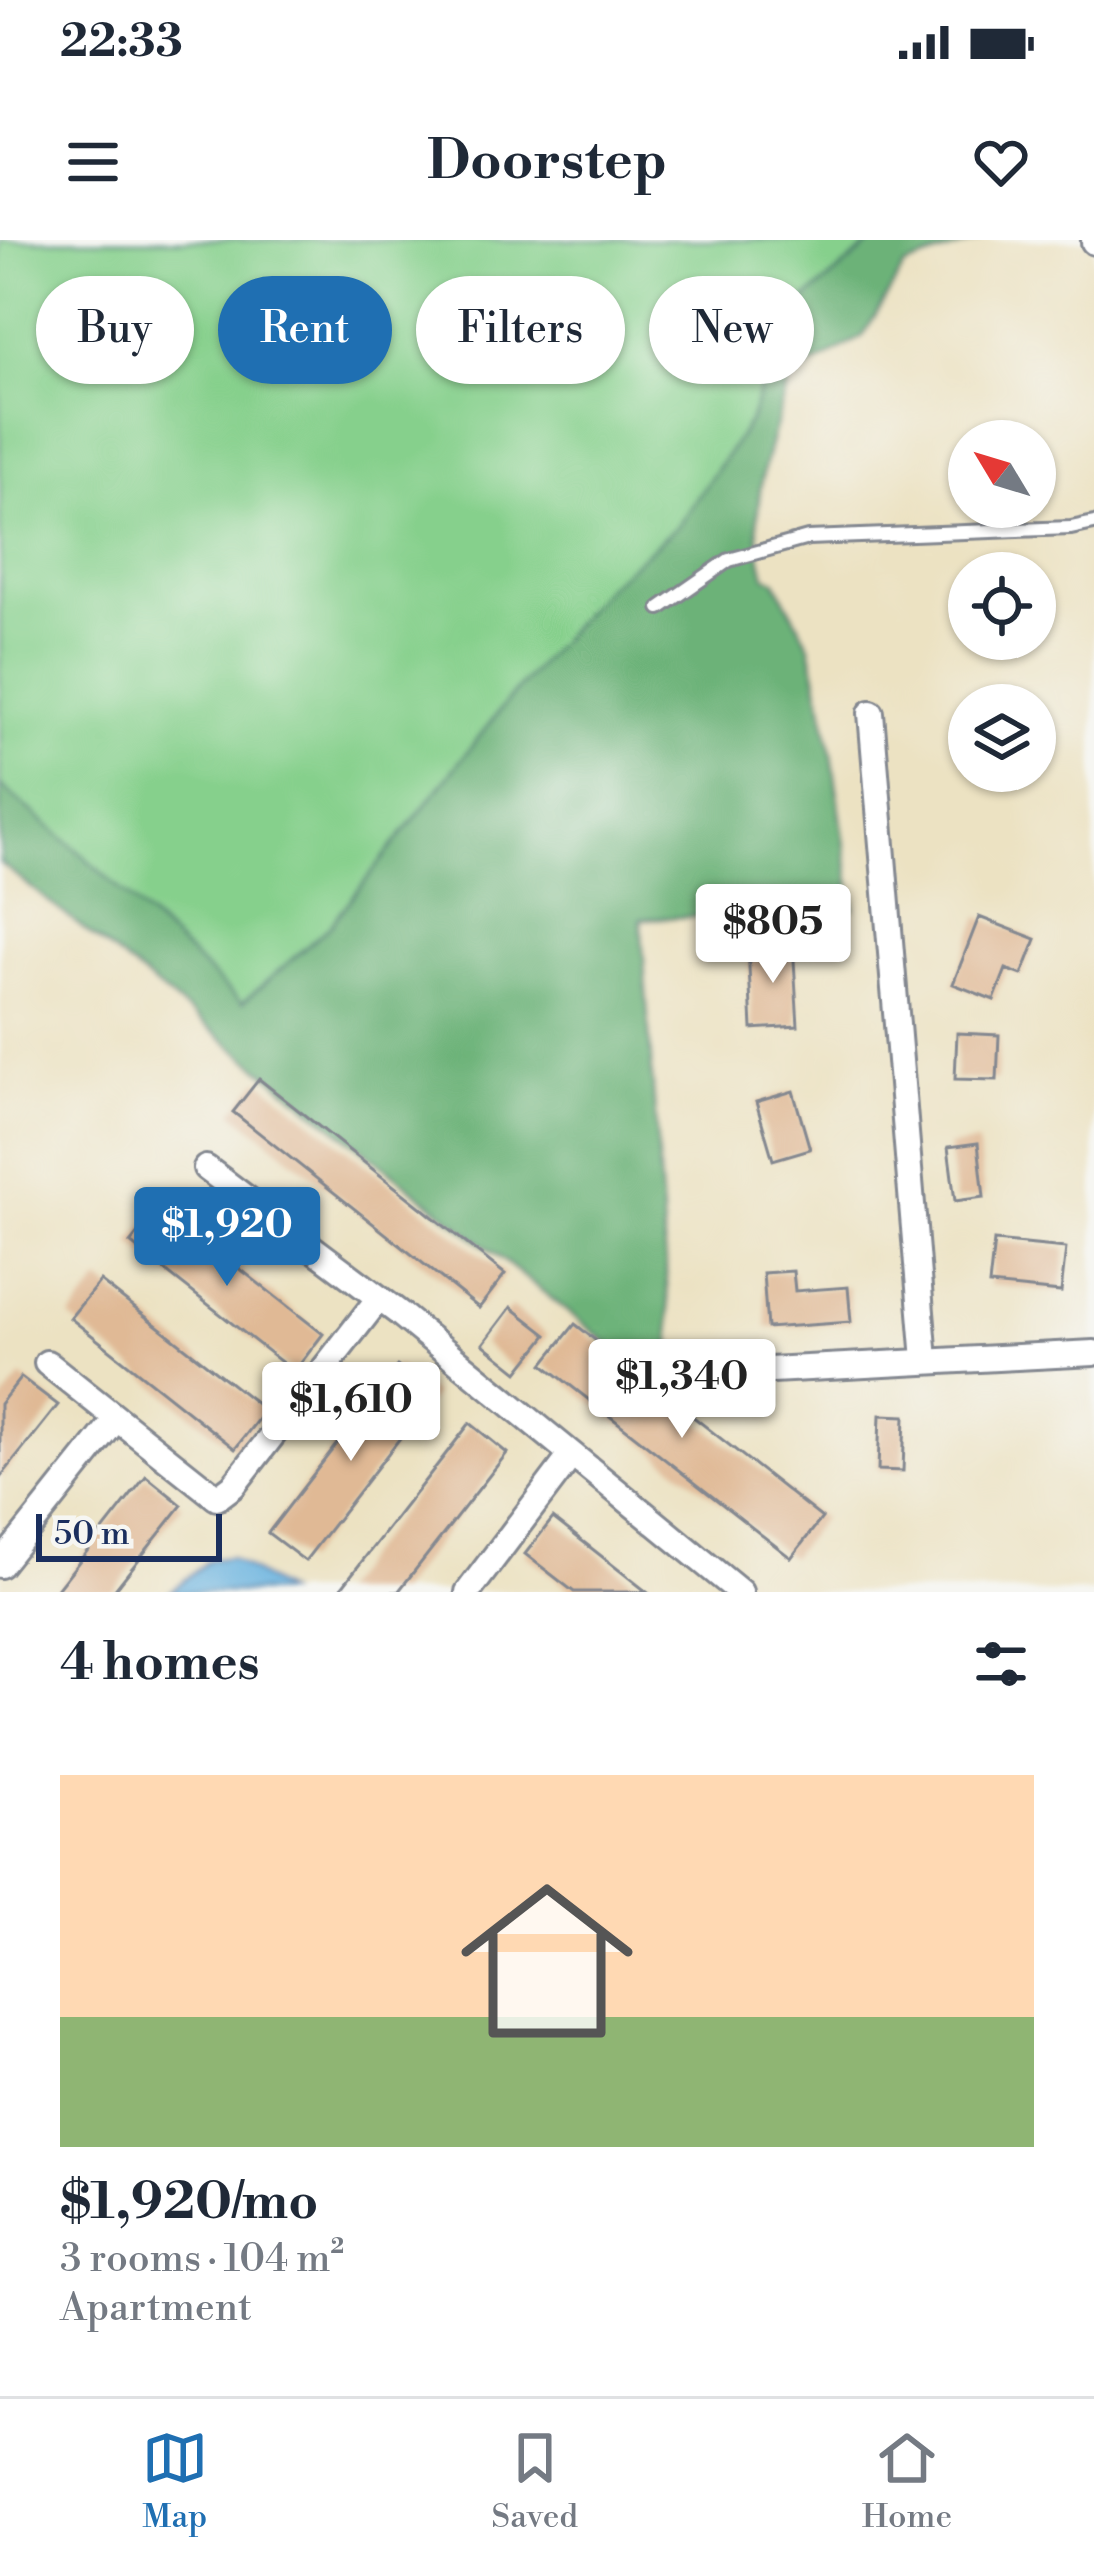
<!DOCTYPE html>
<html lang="en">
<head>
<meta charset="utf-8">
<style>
  :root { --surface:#fff; --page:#f2f2f3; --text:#1f2937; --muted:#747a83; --line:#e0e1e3; --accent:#1f6fb2 }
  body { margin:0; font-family:"Libre Bodoni",serif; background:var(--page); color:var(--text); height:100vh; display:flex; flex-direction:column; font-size:45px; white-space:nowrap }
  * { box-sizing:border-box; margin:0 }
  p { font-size:39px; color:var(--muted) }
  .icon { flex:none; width:66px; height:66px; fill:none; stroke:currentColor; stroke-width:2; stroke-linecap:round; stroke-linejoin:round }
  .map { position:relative; height:1352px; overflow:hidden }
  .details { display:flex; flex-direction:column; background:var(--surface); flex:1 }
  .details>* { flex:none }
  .hud { position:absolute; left:36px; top:36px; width:1023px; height:108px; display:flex; gap:24px }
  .needle { width:78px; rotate:308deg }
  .buttons { position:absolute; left:948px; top:180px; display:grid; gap:24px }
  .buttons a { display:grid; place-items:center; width:108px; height:108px; border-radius:50%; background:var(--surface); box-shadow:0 3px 9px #0004; font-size:60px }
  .scale { position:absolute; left:36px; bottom:30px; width:186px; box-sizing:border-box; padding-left:12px; border:6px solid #1b2f5e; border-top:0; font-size:33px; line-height:42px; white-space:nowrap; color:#1b2f5e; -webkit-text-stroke:9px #f6f6f2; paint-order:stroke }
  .price { position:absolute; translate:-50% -102px; padding:0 27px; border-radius:12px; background:#fff; color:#222; font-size:39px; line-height:78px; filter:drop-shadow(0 3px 6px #0008) }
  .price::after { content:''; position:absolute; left:50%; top:72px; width:36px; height:27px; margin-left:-18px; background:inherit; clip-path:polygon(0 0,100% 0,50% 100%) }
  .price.current { background:var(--accent); color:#fff }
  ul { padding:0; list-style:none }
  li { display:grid; align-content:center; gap:24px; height:636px; padding:0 60px }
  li+li { border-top:3px solid var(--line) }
  li span { display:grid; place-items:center; height:372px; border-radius:0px; color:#555 }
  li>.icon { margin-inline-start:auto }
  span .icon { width:216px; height:216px; fill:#fffc; stroke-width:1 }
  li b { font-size:51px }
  h2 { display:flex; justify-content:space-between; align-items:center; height:144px; padding:0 60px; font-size:51px }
  .tag { padding:0 42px; border-radius:54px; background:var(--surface); box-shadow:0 3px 9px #0004; font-size:42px; line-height:108px }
  .tag.current { background:var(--accent); color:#fff }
  .status { display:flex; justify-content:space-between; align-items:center; height:84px; padding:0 60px; background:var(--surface); direction:ltr }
  .status svg { height:33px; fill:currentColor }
  header { display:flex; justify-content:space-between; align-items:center; height:156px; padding:0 60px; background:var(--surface); font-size:54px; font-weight:700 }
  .dock { display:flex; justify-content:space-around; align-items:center; height:168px; border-top:3px solid var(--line); background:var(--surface); font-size:33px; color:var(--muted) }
  .dock a { display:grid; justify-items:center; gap:6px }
  .dock .current { color:var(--accent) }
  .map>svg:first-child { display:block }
  .green { fill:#86d08c; stroke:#508075; stroke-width:3 }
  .forest { fill:#6cb278; stroke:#44706b; stroke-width:3 }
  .water { fill:#65b0de; stroke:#40709e; stroke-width:3 }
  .building { fill:#e0b995 }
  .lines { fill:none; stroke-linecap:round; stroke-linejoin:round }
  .service-casing { stroke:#848890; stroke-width:18 }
  .minor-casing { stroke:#848890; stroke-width:30 }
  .service { stroke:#fff; stroke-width:12 }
  .minor { stroke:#fff; stroke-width:24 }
</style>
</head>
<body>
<div class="status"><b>22:33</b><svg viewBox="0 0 49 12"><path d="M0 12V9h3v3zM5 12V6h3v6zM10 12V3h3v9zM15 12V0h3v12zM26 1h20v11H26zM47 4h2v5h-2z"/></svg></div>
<header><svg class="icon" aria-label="menu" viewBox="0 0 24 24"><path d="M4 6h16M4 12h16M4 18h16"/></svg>Doorstep<svg class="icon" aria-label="heart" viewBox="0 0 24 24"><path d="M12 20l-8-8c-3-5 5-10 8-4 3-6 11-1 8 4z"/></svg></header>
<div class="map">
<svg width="1094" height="1352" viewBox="0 0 1094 1352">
  <rect width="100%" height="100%" fill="#f6f6f2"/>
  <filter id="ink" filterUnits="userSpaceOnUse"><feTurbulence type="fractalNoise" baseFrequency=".00833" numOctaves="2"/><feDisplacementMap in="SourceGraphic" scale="24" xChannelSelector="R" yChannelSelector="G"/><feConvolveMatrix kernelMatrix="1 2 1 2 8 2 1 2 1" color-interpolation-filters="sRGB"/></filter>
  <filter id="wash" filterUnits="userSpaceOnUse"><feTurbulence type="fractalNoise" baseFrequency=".004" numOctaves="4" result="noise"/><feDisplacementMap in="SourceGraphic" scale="48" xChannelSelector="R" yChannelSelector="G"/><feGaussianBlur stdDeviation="2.7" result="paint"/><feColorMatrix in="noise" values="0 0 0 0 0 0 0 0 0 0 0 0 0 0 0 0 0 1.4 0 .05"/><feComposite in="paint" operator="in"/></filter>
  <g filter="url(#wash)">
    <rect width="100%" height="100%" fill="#ece2c2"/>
    <path class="green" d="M0 0H875L783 79 750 181 677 287 607 346 509 459 329 687 242 763 76 609 0 545Z"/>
    <path class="forest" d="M875 0H981L905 26 863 96 790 139C771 203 744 268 765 335L775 340 810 406 832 514 854 669 641 679 675 1156 0 623V545L76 609 242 763 329 687 509 459 607 346 677 287 750 181 783 79Z"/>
    <path class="water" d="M230 1317 285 1352H170L209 1320Z"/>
    <g id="blocks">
      <path class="building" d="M979 677 1036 699 1022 735 1006 729 994 760 953 744Z
        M793 704 798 786 752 789 748 706Z
        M957 793 999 795 997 840 955 839Z
        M259 839 505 1034 479 1068 233 872Z
        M793 851 810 909 773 920 756 862Z
        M978 903 984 957 955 961 948 907Z
        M160 966 323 1094 294 1132 130 1003Z
        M994 1001 1066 1008 1061 1052 989 1045Z
        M793 1031 795 1051 848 1047 851 1082 767 1088 763 1033Z
        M100 1041 265 1170 235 1209 70 1078Z
        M511 1067 547 1095 518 1132 483 1104Z
        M575 1084 822 1278 791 1318 543 1124Z
        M397 1126 434 1154 305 1321 268 1293Z
        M21 1137 58 1165 0 1238V1164Z
        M880 1175 905 1176 903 1231 878 1230Z
        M470 1183 507 1213 398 1352H338Z
        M146 1236 182 1265 113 1352H55Z
        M553 1278 647 1352H574L525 1314Z"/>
    </g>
  </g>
  <g filter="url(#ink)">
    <use href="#blocks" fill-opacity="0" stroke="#848890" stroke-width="3"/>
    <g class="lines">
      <g class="service-casing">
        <path id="service" d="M660 368 729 320 808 298 1071 288 1094 283"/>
      </g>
      <g class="minor-casing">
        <path id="minor" d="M1094 0V2
          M871 473 925 1120
          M206 928 399 1073 740 1352
          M47 1123 217 1258 233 1246 379 1058
          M713 1133 1094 1113
          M0 1325 116 1179
          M468 1352 570 1217"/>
      </g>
      <use href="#service" class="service"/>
      <use href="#minor" class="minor"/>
    </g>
  </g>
</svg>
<div class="buttons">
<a><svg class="needle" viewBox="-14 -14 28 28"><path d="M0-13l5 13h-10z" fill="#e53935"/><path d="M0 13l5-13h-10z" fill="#747a83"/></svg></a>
<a><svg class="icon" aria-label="locate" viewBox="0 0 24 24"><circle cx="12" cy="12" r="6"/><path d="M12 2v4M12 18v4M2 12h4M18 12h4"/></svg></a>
<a><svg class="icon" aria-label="layers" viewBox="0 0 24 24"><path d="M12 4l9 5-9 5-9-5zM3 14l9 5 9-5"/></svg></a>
</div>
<div class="scale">50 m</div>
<b class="price" style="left:773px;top:746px">$805</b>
<b class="price current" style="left:227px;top:1049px">$1,920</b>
<b class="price" style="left:682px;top:1201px">$1,340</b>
<b class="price" style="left:351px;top:1224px">$1,610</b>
<div class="hud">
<a class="tag">Buy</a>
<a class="tag current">Rent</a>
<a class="tag">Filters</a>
<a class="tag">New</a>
</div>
</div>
<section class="details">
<h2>4 homes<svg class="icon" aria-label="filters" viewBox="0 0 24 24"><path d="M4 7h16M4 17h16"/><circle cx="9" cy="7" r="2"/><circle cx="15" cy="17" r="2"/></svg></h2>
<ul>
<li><span style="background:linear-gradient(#ffd9b3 65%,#8fb573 0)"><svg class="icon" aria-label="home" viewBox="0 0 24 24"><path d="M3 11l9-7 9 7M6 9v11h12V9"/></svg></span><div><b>$1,920/mo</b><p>3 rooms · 104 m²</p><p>Apartment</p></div></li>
</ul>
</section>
<nav class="dock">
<a class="current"><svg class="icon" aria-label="map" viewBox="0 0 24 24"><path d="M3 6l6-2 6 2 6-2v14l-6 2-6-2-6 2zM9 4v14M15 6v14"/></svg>Map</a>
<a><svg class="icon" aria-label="saved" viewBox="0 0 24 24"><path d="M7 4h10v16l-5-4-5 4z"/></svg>Saved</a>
<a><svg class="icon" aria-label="home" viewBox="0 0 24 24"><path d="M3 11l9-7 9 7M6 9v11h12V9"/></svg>Home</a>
</nav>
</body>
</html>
